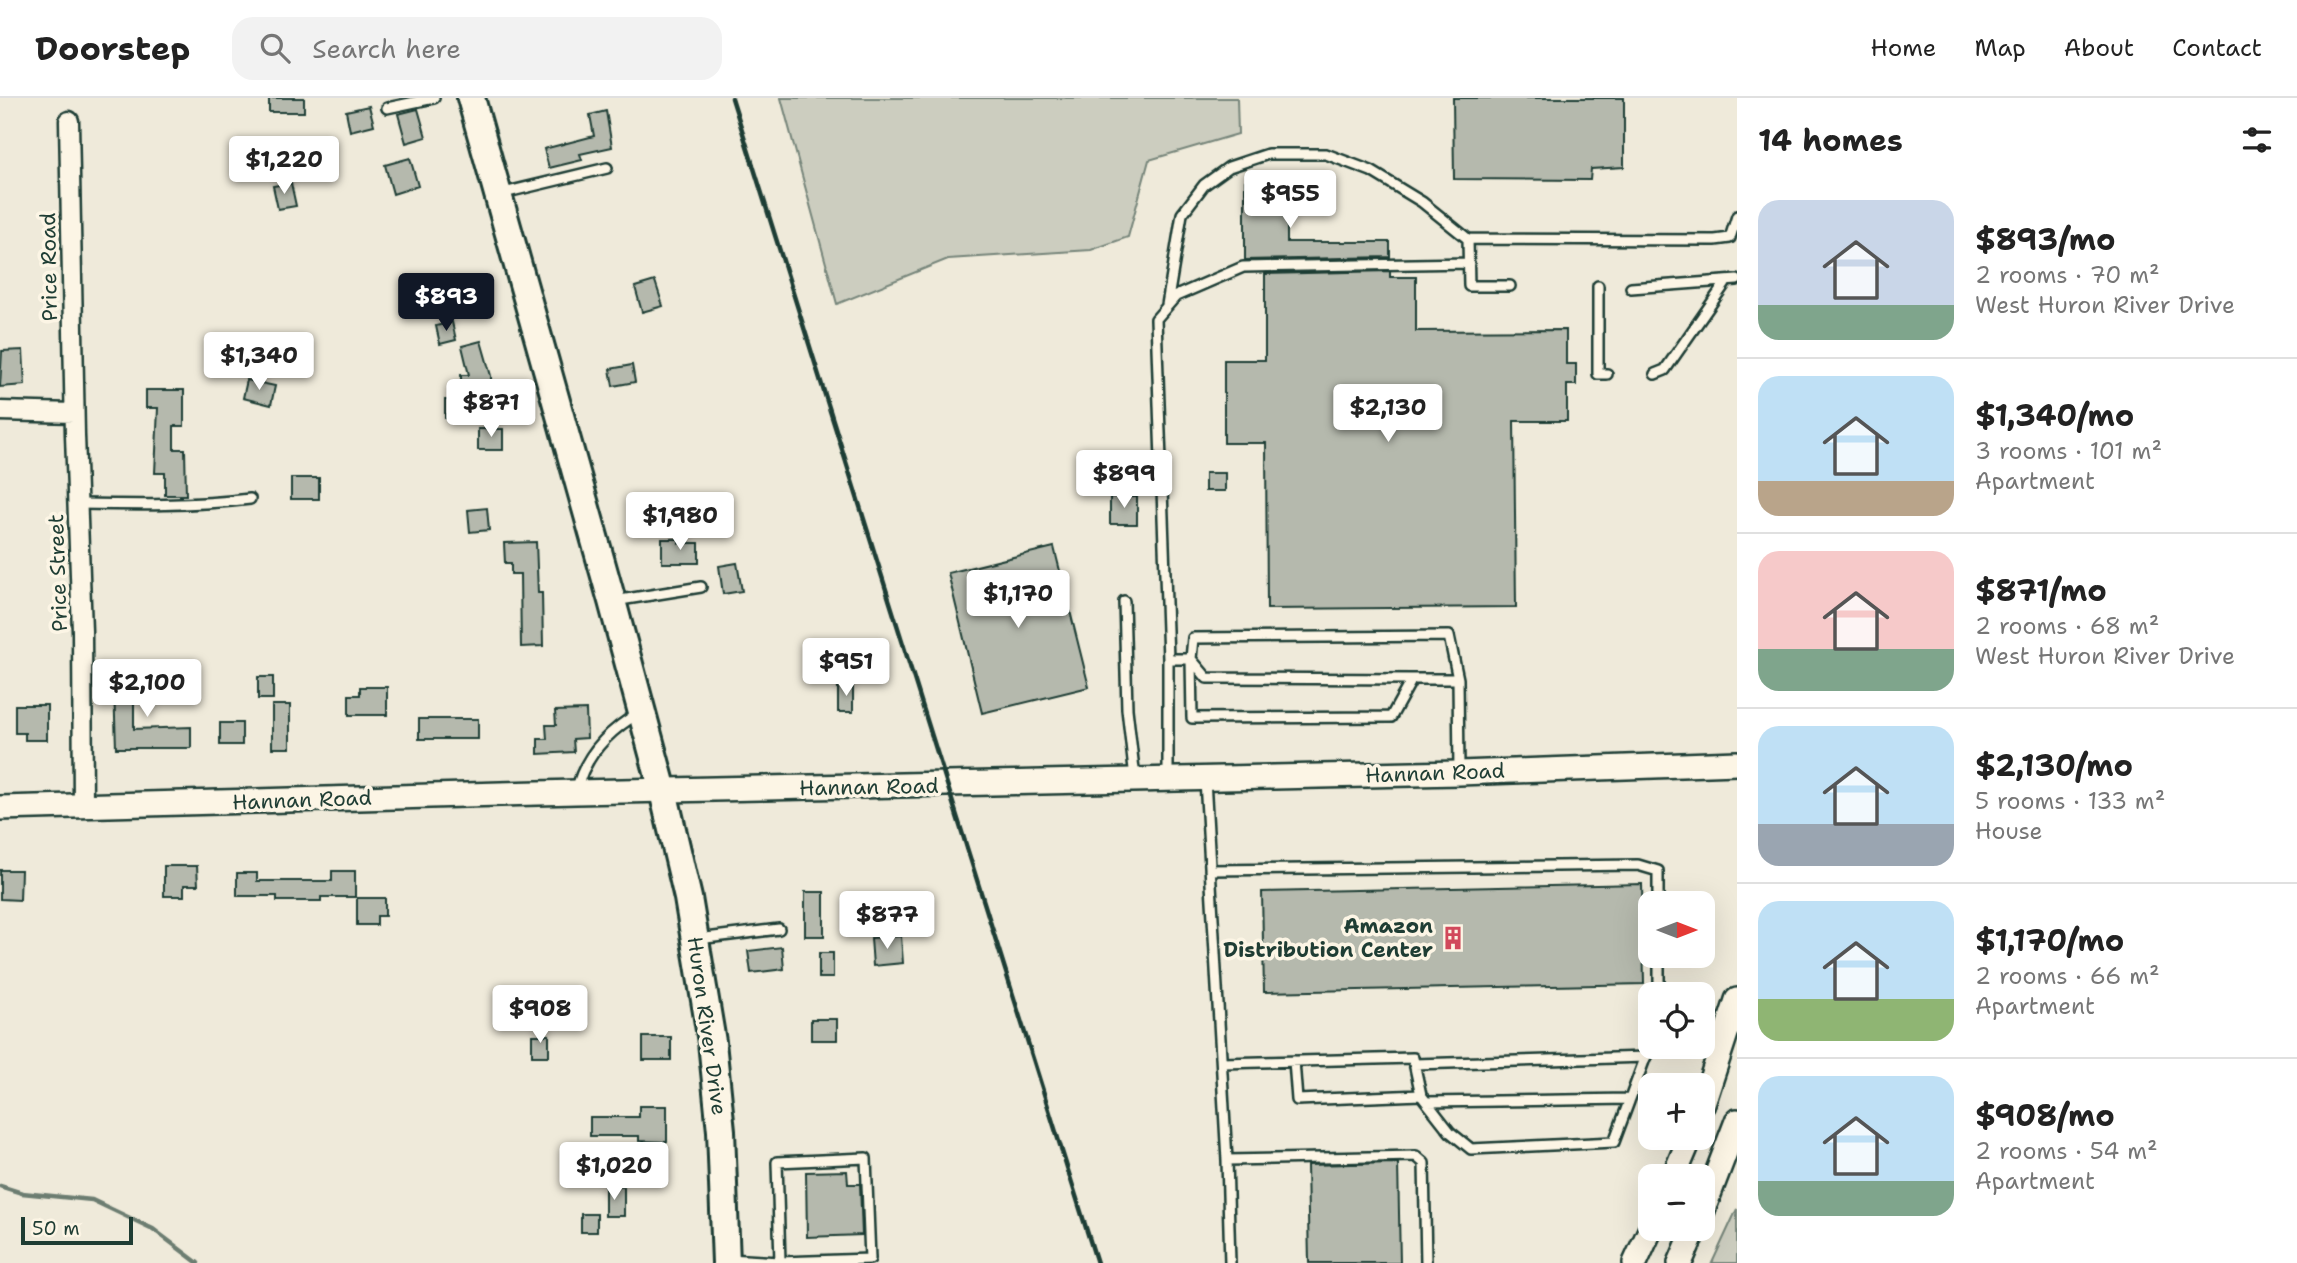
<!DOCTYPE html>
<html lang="en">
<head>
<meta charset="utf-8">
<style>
  :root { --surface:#fff; --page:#f2f2f2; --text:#222; --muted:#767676; --line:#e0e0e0; --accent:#111827 }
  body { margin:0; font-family:"Shantell Sans",sans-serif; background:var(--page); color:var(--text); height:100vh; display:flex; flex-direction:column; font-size:26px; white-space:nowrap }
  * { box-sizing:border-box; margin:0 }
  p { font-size:23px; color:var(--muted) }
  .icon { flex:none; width:38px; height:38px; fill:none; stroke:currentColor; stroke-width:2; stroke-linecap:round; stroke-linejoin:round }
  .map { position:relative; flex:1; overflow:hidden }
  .drawer { display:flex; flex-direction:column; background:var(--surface); width:560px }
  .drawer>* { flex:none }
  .needle { width:46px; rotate:90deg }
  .controls { position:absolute; left:1638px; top:793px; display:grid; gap:14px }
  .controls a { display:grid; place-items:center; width:77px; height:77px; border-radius:14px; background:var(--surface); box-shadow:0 7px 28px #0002; font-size:35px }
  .scale { position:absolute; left:21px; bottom:18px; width:112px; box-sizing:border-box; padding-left:7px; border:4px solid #1f3d34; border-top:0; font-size:19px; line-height:24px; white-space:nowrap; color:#1f3d34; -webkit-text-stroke:5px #fcf5e5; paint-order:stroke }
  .price { position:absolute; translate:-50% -60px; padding:0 16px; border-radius:7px; background:#fff; color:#222; font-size:23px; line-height:46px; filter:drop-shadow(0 2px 4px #0008) }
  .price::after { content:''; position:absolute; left:50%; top:42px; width:21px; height:16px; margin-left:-10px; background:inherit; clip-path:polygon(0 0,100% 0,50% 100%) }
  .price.selected { background:var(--accent); color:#fff }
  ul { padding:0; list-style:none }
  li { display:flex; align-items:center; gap:21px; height:175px; padding:0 21px }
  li+li { border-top:2px solid var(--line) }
  li span { display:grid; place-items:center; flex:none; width:196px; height:140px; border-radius:21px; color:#555 }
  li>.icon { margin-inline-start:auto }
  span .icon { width:84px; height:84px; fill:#fffc; stroke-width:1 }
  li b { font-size:30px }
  h2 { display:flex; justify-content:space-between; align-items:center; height:84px; padding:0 21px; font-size:30px }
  header { display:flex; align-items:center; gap:42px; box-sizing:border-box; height:98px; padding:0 35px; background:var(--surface); border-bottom:2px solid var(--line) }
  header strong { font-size:33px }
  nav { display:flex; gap:38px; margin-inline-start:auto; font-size:24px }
  .search { width:490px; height:63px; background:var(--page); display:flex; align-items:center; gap:18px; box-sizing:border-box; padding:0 24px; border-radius:21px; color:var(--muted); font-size:26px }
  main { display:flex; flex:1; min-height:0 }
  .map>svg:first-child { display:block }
  .green { fill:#cccdbf; stroke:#76857a; stroke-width:2 }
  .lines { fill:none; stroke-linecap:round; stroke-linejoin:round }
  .stream { stroke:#6c7d71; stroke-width:4.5 }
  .building { fill:#b5b9ad; stroke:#1f3d34; stroke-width:2 }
  .service-casing { stroke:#1f3d34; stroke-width:14 }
  .minor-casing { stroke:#1f3d34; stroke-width:23 }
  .tertiary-casing { stroke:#1f3d34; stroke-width:28 }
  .secondary-casing { stroke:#1f3d34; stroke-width:32 }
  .service { stroke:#fcf5e5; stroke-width:9 }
  .minor { stroke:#fcf5e5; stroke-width:18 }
  .tertiary { stroke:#fcf5e5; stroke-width:23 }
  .secondary { stroke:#fcf5e5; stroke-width:26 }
  .rail { stroke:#1f3d34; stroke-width:4.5 }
  .labels { text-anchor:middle; stroke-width:7; stroke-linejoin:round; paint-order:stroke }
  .street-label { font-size:21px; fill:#1f3d34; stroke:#fcf5e5 }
  .poi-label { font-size:21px; font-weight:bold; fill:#1f3d34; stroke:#fcf5e5; text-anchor:end }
</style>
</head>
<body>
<header>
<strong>Doorstep</strong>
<div class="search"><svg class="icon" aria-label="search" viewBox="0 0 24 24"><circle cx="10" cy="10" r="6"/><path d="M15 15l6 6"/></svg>Search here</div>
<nav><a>Home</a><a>Map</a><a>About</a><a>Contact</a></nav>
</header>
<main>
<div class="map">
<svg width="1737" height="1165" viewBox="0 0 1737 1165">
  <rect width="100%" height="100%" fill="#efeada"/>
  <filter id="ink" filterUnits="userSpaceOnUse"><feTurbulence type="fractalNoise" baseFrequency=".0143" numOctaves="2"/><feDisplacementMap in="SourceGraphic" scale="14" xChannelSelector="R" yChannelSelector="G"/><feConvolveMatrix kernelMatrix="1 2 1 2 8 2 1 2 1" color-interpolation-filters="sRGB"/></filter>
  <g filter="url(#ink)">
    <path class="green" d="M781 0H1237L1238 36 1149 62 1128 139 1091 152 948 161 837 206Z
      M1737 1111V1165H1712Z"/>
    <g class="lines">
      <path class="stream" d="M0 1088 22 1095 92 1102 153 1131 198 1165"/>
    </g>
    <path class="building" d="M269 0H304V14H269Z
      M1453 0H1624V69L1591 71 1590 82 1454 81Z
      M369 8 374 27 350 33 346 13Z
      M418 11 426 39 406 45 398 16Z
      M606 13 612 49 580 56 582 62 549 70 544 51 594 38 590 17Z
      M410 60 418 88 393 96 385 67Z
      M1245 83H1287V144H1390V159L1245 162Z
      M291 85 296 108 278 111 273 88Z
      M1390 173V179H1416V233L1566 232V266H1576V287H1567V323H1514L1516 509 1267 511 1266 345H1224V262H1265V176Z
      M655 183 663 208 642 214 635 189Z
      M476 186 483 208 466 213 459 192Z
      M452 224 456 242 440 246 436 228Z
      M481 243 491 278V296H461V277H469L462 248Z
      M23 252 25 287 0 289 2 253Z
      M632 267 635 284 613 288 610 271Z
      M247 282 275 288 271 307 243 300Z
      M146 292H184V328H174V351H185L186 397H165V375H155L158 310H146Z
      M445 302H466V320H445Z
      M478 331H503V352H478Z
      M1205 375H1225V393H1205Z
      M291 380H319V401H291Z
      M1110 399H1137V426H1110Z
      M487 410 489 432 470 434 468 412Z
      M662 441H679V445H699V465H662Z
      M536 444 538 495H542L543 548 521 549 520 476H511V465H505L504 445Z
      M1054 449 1089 589 982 615 948 475Z
      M737 465 742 493 723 496 719 468Z
      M258 579H273V601H258Z
      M155 584H181V602H134V631L191 629V650H116L114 589H155Z
      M838 587H853V614H838Z
      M360 589H387V617H349V597H360Z
      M15 607H47V642H25V635H15Z
      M272 607H290V650H272Z
      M586 612 587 640 573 641 574 654 538 656V641H547L546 627H556L555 613Z
      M419 621H478V641H419Z
      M220 625H242V647H220Z
      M164 768H197L198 787H184V798H164Z
      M0 772H21L20 802 0 801Z
      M332 773H355V799H321V803H277V798H237V775H257V783H332Z
      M1642 786 1644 886 1264 894 1262 794Z
      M805 794H824V838H805Z
      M357 800H385V818H377V827H357Z
      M901 838 903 865 873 868 871 840Z
      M782 849 784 871 751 875 748 853Z
      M819 855H833V880H819Z
      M811 921H837V942H811Z
      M532 937H549V958H532Z
      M643 939H671V962H643Z
      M639 1008H667V1044L639 1043V1038H590V1019H639Z
      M1398 1065 1400 1165H1309L1307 1067Z
      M847 1073 848 1086H860L862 1137 807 1139 806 1074Z
      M605 1089H624V1118H605Z
      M581 1116H597V1134H581Z"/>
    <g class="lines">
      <g class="service-casing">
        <path id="service" d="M387 10 434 0
          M499 96 607 70
          M1510 188H1469L1468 141 1715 142 1730 140 1737 118
          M1598 188V276H1607
          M1631 190 1737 182
          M1167 207 1182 116 1204 87 1229 69 1268 56H1326L1371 73 1422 104 1468 141
          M1655 276 1665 272 1727 183
          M78 406C136 407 193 408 250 401
          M614 503 701 489
          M1124 503 1127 611 1135 680
          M1168 561H1191
          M1191 561 1207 580 1412 581
          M1458 581H1412L1391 619 1192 620 1191 561 1193 540 1449 538 1458 581 1459 673
          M1168 681V561L1156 221 1176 198 1243 169 1469 165
          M1205 682 1227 1062 1230 1165
          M576 694C584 658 608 633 639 615
          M1210 772 1638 767 1658 773V805
          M698 841 779 831
          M1659 858V896
          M1294 963 1297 1002 1421 997
          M1222 965 1413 960 1421 997 1450 1034 1471 1051 1614 1044 1650 947
          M1414 966 1646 959
          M1427 1004 1630 1001
          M1227 1062 1416 1058 1424 1065 1426 1165
          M728 1161 780 1164 870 1161 866 1060 777 1064 780 1164"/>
      </g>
      <g class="minor-casing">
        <path id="minor" d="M69 23 75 337 82 533 83 708
          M0 313 74 315"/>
      </g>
      <g class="tertiary-casing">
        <path id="tertiary" d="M0 710 576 694 1459 675 1737 665
          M1703 1006 1737 902
          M1674 1078 1690 1040
          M1703 1112 1737 1023
          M1635 1165 1651 1130
          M1680 1165 1695 1130"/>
      </g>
      <g class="secondary-casing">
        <path id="secondary" d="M471 0 612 503 663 693 688 800 712 944 721 1033 726 1165"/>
      </g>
      <use href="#service" class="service"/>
      <use href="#minor" class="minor"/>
      <use href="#tertiary" class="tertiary"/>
      <use href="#secondary" class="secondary"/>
      <path class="rail" d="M732 0 1097 1165"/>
    </g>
  </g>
  <defs>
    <g id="building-bare" transform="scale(1.89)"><path d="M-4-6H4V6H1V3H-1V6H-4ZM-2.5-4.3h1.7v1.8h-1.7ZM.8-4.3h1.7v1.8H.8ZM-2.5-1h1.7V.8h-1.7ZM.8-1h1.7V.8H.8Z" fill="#d1495b" stroke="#fcf5e5" stroke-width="2.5" paint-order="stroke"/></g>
  </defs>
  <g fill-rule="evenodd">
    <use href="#building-bare" x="1453" y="840"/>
  </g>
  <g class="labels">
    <g class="street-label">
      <text transform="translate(49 169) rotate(-91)" y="7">Price Road</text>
      <text transform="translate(58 475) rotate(-92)" y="7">Price Street</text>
      <text transform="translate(1435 675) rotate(-2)" y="7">Hannan Road</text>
      <text transform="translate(869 689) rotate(-1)" y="7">Hannan Road</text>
      <text transform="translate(302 702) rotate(-2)" y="7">Hannan Road</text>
      <text transform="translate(707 928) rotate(82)" y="7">Huron River Drive</text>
    </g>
    <g class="poi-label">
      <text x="1433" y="835">Amazon<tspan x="1433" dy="24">Distribution Center</tspan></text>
    </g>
  </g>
</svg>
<div class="controls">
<a><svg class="needle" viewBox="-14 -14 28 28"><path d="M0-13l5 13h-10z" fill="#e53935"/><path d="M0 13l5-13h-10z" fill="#767676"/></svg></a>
<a><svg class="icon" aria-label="locate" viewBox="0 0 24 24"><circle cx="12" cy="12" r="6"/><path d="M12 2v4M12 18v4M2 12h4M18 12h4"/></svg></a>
<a>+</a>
<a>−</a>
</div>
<div class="scale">50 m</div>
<b class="price" style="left:284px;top:98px">$1,220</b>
<b class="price" style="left:1290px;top:132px">$955</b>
<b class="price selected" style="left:446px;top:235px">$893</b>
<b class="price" style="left:259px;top:294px">$1,340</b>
<b class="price" style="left:491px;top:341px">$871</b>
<b class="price" style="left:1388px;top:346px">$2,130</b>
<b class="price" style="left:1124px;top:412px">$899</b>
<b class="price" style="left:680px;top:454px">$1,980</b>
<b class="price" style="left:1018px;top:532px">$1,170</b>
<b class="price" style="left:846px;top:600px">$951</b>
<b class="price" style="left:147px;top:621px">$2,100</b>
<b class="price" style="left:887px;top:853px">$877</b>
<b class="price" style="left:540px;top:947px">$908</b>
<b class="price" style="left:614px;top:1104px">$1,020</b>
</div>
<section class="drawer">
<h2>14 homes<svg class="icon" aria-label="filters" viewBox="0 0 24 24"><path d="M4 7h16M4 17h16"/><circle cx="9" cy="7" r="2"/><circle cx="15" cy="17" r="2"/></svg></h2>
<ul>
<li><span style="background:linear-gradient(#c9d6e8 75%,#7fa58c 0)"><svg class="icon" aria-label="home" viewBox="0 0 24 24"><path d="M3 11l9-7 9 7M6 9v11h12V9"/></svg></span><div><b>$893/mo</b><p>2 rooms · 70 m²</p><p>West Huron River Drive</p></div></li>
<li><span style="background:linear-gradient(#bfe0f5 75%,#b9a48a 0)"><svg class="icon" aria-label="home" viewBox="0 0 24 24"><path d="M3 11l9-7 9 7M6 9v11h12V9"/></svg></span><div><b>$1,340/mo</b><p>3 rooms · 101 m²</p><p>Apartment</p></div></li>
<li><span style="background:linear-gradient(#f6c9c9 70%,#7fa58c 0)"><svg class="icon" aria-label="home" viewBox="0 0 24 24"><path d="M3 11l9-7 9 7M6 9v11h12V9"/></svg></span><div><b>$871/mo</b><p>2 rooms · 68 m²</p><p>West Huron River Drive</p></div></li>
<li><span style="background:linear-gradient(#bfe0f5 70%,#9aa5b1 0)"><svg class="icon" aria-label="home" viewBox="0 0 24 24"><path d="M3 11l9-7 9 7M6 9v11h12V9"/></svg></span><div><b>$2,130/mo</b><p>5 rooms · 133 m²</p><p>House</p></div></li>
<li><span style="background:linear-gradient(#bfe0f5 70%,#8fb573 0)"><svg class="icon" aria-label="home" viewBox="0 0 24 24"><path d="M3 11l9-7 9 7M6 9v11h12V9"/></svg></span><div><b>$1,170/mo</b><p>2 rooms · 66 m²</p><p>Apartment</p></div></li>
<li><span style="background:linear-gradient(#bfe0f5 75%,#7fa58c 0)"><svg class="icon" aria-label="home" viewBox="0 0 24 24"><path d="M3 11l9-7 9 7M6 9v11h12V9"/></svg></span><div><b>$908/mo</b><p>2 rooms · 54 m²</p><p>Apartment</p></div></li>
</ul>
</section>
</main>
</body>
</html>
